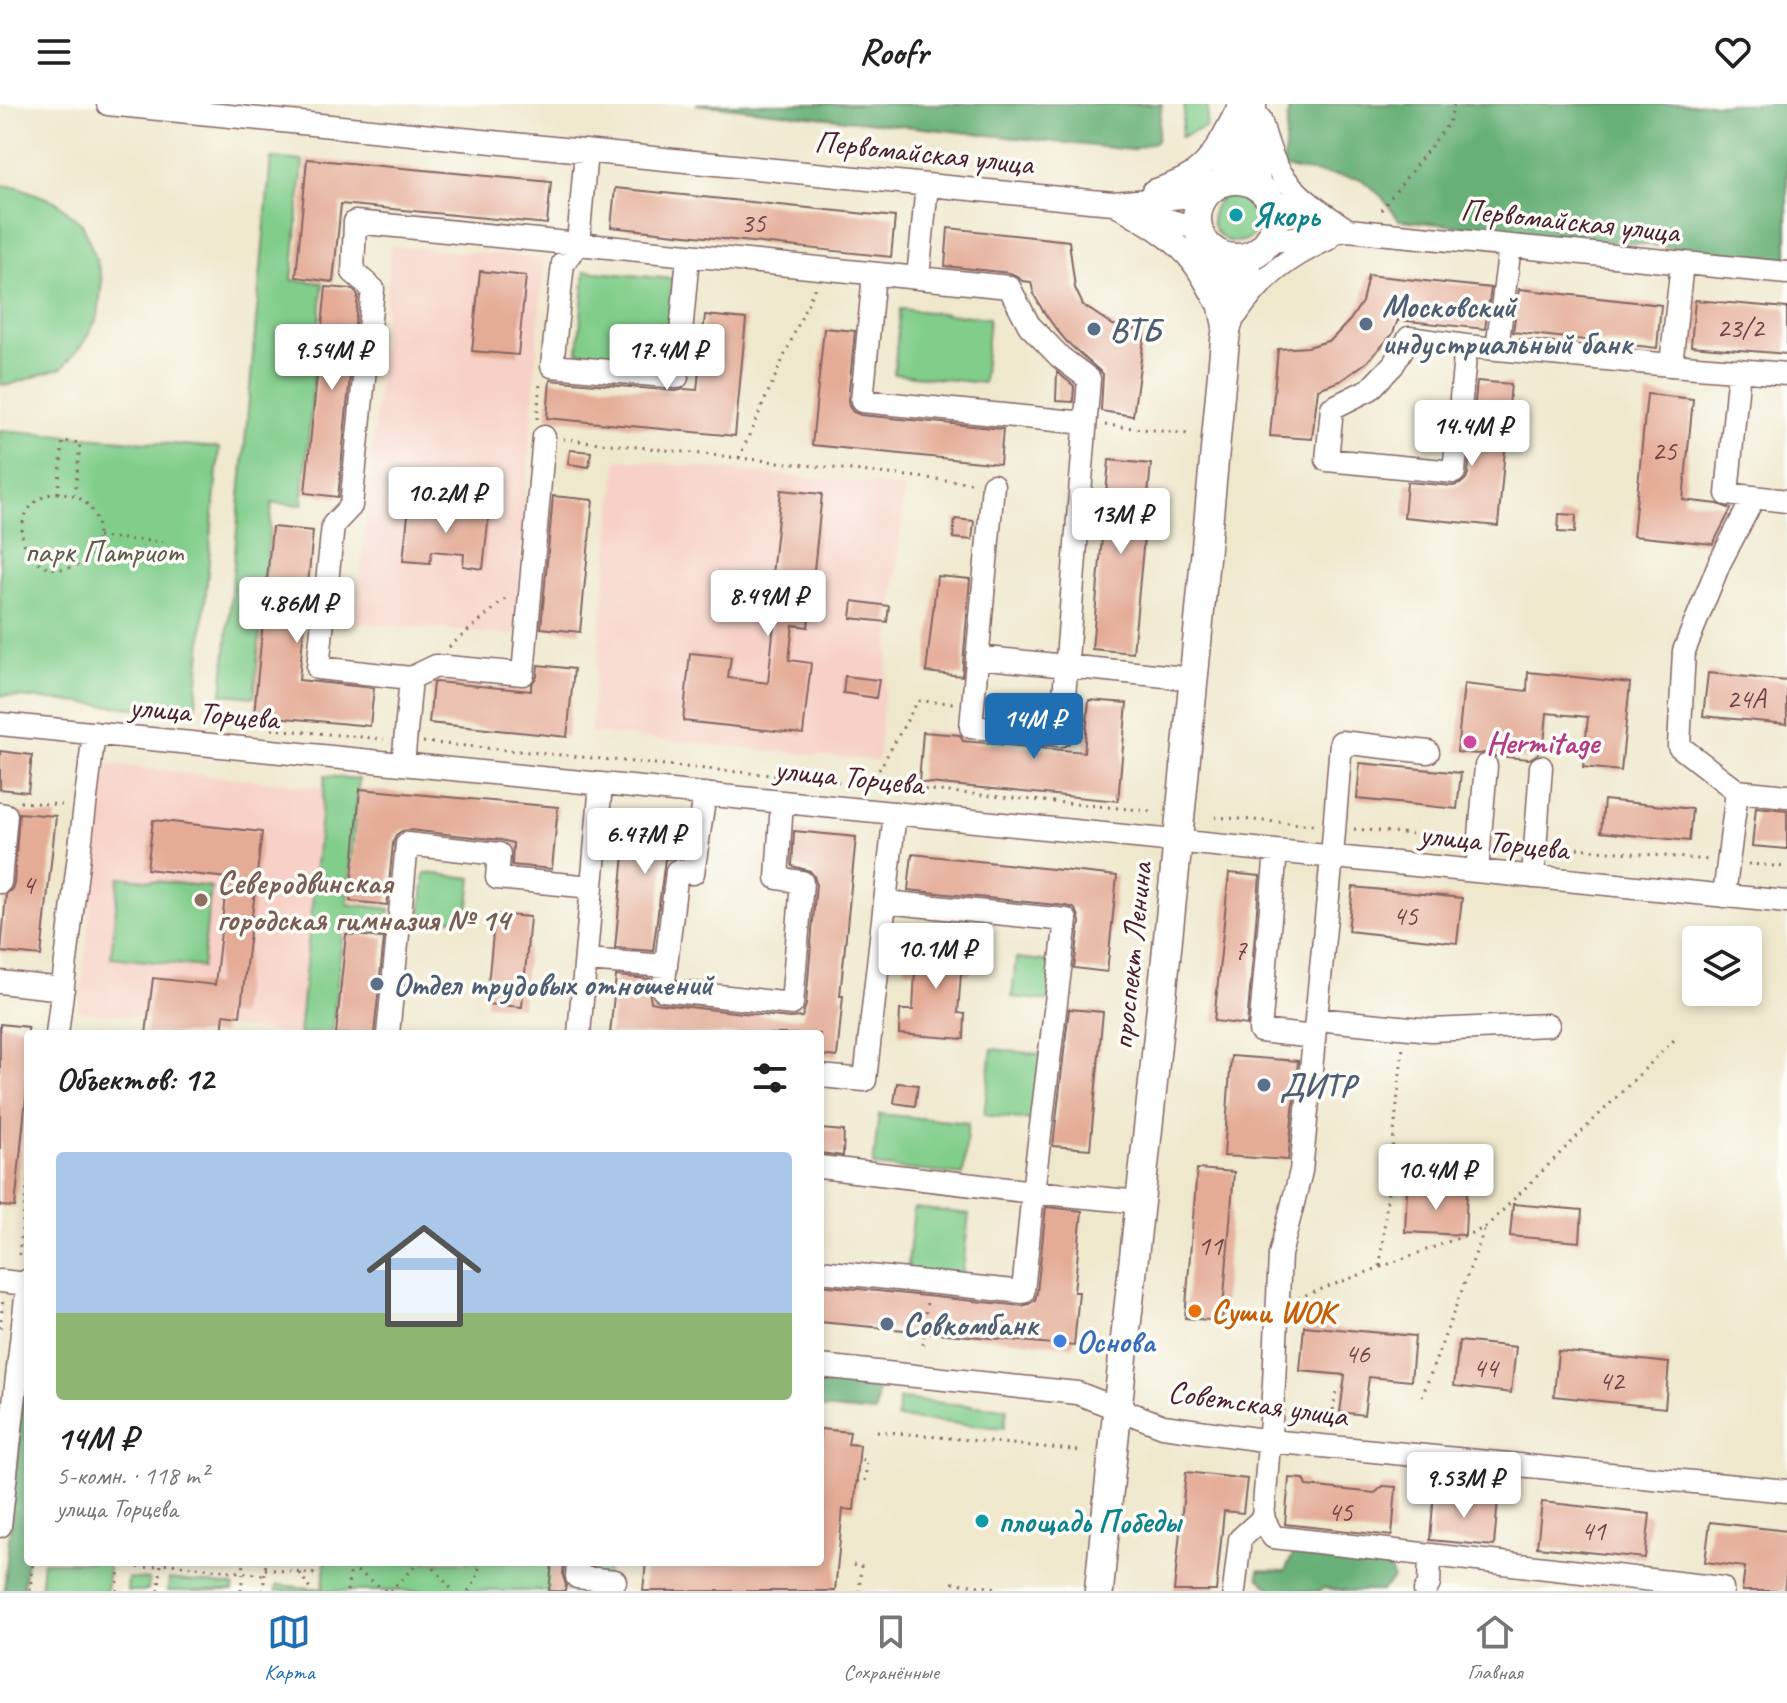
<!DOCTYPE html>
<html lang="ru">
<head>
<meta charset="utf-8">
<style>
  :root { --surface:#fff; --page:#f2f2f2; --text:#222; --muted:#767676; --line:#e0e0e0; --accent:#1f6fb2 }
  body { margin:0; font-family:Caveat,sans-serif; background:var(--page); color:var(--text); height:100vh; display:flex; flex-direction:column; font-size:30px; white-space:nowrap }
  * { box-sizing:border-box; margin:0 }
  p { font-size:26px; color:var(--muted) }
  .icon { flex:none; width:44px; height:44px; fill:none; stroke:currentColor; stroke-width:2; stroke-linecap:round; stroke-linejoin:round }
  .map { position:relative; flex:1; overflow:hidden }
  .sheet { position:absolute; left:24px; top:926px; width:800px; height:536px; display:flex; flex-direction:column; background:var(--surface); border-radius:8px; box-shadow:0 4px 12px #0003 }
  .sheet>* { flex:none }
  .buttons { position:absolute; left:1682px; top:822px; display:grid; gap:16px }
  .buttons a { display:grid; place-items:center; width:80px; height:80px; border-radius:8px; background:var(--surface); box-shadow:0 4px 12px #0003; font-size:40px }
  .price { position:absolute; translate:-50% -68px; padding:0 18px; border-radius:8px; background:#fff; color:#222; font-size:26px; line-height:52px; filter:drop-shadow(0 2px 4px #0008) }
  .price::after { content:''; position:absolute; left:50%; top:48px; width:24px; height:18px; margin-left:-12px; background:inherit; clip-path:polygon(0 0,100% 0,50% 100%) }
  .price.selected { background:var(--accent); color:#fff }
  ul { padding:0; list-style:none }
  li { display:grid; align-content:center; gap:16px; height:424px; padding:0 32px }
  li span { display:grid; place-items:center; height:248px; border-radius:8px; color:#555 }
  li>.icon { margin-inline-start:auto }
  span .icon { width:144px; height:144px; fill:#fffc; stroke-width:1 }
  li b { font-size:34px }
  h2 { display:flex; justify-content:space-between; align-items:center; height:96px; padding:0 32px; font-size:34px }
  header { display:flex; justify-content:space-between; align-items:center; height:104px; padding:0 32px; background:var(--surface); font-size:36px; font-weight:600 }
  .tabs { display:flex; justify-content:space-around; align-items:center; height:112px; border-top:2px solid var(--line); background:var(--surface); font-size:22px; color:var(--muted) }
  .tabs a { display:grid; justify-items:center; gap:4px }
  .tabs .selected { color:var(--accent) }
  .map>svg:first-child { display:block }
  .built { fill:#f7d1c7 }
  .green { fill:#81cd8b; stroke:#66765b; stroke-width:2 }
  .forest { fill:#68b077; stroke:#596851; stroke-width:2 }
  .building { fill:#e4ab96 }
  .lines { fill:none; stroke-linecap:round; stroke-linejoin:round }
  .minor-casing { stroke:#846564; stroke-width:25 }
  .major-casing { stroke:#846564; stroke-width:31 }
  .path { stroke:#846564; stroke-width:3; stroke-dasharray:2 6; stroke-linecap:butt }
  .minor { stroke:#fff; stroke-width:22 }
  .major { stroke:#fff; stroke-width:28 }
  .culture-dot { fill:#0f9aa8; stroke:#fdfcf7; stroke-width:3 }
  .service-dot { fill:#5c6f8a; stroke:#fdfcf7; stroke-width:3 }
  .hotel-dot { fill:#d1479c; stroke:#fdfcf7; stroke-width:3 }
  .education-dot { fill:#8d6e63; stroke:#fdfcf7; stroke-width:3 }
  .food-dot { fill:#e8710a; stroke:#fdfcf7; stroke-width:3 }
  .shop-dot { fill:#3f7fe0; stroke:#fdfcf7; stroke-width:3 }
  .labels { text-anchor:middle; stroke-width:7; stroke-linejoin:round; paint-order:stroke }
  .number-label { font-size:28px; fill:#704246 }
  .street-label { font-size:32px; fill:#4a1f2b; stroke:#fdfcf7 }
  .culture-label { font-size:32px; font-weight:bold; fill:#0d838f; stroke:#fdfcf7; text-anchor:start }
  .service-label { font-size:32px; font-weight:bold; fill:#4e5e75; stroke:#fdfcf7; text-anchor:start }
  .park-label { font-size:32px; fill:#5d5c4d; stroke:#fdfcf7 }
  .hotel-label { font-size:32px; font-weight:bold; fill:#b23c85; stroke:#fdfcf7; text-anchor:start }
  .education-label { font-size:32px; font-weight:bold; fill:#785e54; stroke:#fdfcf7; text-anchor:start }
  .food-label { font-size:32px; font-weight:bold; fill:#c56008; stroke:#fdfcf7; text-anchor:start }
  .shop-label { font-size:32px; font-weight:bold; fill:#366cbe; stroke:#fdfcf7; text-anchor:start }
</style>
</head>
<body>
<header><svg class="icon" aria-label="menu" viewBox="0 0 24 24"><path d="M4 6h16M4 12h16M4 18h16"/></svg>Roofr<svg class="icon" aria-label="heart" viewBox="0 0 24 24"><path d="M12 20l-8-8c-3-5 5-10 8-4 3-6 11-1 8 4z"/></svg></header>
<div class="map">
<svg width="1787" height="1487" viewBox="0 0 1787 1487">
  <rect width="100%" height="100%" fill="#fdfcf7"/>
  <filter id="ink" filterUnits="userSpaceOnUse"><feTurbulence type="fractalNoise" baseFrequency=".0125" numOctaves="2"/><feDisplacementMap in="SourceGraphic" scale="16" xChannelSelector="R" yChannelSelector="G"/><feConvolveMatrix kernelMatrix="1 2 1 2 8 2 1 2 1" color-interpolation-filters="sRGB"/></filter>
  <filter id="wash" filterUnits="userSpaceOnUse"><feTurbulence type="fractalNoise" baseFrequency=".006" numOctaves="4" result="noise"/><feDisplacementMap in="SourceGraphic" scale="32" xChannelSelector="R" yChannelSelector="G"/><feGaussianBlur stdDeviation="1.8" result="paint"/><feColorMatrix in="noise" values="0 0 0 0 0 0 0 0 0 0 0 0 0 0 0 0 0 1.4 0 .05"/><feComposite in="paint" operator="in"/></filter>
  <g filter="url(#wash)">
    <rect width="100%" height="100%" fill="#efe8cd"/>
    <path class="built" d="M391 142 544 154 515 531 356 519Z
      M617 355 905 383 878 657 590 629Z
      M106 660 324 684 297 930 79 907Z"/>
    <path class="green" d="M1185 0H1208L1206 23 1181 33Z
      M271 54 303 57 292 176 323 179 302 401 272 399 254 593 222 590Z
      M0 81 18 83 57 98 83 121 96 155 102 176 98 213 82 241 62 264 9 281 0 280Z
      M1212 114a24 24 0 1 1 48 0a24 24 0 1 1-48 0Z
      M585 167 673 175 665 256 578 248Z
      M900 205 989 214 983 279 894 270Z
      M0 326 219 344 195 610 0 591Z
      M325 672 359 675 347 800 390 805 388 829 343 825 332 930H299Z
      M425 769 472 774 467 817 421 811Z
      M119 773 211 783 202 863 111 853Z
      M1016 854 1053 858 1049 897 1012 893Z
      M992 945 1047 951 1040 1017 984 1011Z
      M879 1010 968 1019 963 1071 873 1062Z
      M914 1104 969 1110 962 1175 907 1169Z
      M899 1295 1007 1305 1004 1324 897 1314Z
      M43 1458H109L106 1487H40Z
      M325 1458H608L605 1487H276L277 1481 323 1485Z
      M128 1474 149 1476 148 1487H127Z
      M169 1475 234 1482 233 1487H168Z"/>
    <path class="forest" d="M696 0H1162L1157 37 1131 46Z
      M1289 0H1787V155L1399 116 1381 92 1361 75 1283 64Z
      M27 1242 28 1437 23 1487H4Z
      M820 1270 879 1276 875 1309 820 1304Z
      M1296 1444 1388 1456 1393 1475 1381 1487H1348L1324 1484 1319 1487H1274L1258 1473 1259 1466 1285 1467Z"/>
    <g id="blocks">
      <path class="building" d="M307 55 551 78 547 120 341 100 333 178 296 173Z
        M615 84 895 113 891 153 611 123Z
        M948 124 1069 137 1075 184 1083 201 1113 221 1145 227 1133 312 1101 307 1103 270 1067 238 1056 225 1043 207 1034 191 1031 178 1022 177 1017 172 1010 169 945 162Z
        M480 167 526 172 518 251 472 247Z
        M1368 171 1491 184 1485 225 1398 216 1392 231 1367 258 1340 277 1318 285 1312 335 1270 332 1278 245 1308 243 1331 236 1350 216 1362 198Z
        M326 183 352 185 358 191 338 393 305 389Z
        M1519 185 1661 201 1657 244 1513 228Z
        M1695 196 1787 204V250L1691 242Z
        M705 211 746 215 735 332 547 314 550 276 676 287 684 285 697 286Z
        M824 224 855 227 848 296 849 302 853 308 861 311 1003 325 1000 360 812 341Z
        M1057 268 1074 282 1073 298 1056 297Z
        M1477 277 1511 280 1498 422 1404 413 1407 378 1453 382 1460 380 1466 375 1468 369Z
        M1647 290 1693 295 1683 396 1718 400 1731 405 1713 440 1633 432Z
        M570 346 591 348 589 363 568 360Z
        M1109 356 1151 360 1133 549 1092 545Z
        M781 386 822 390 808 523 793 521 789 556 811 559 803 630 683 617 690 549 731 553 728 574 768 579 774 519 767 518Z
        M553 392 593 396 580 528 541 524Z
        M409 402 489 410 483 465 463 462 464 450 432 447 430 459 403 457Z
        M1559 410 1576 411 1575 429 1558 428Z
        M955 415 974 417 972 436 953 434Z
        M272 423 313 427 299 576 374 584 370 622 254 611Z
        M937 472 970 475 962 572 926 568Z
        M853 497 889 502 887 518 851 514Z
        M538 561 574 565 567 633 429 619 433 579 436 578 531 587V581L537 572Z
        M1528 568 1630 579 1621 667 1583 663 1588 613 1547 609 1544 640 1539 639 1538 650 1529 655 1495 652 1488 648 1479 650 1457 648 1464 580 1527 587Z
        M1708 569 1787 577V620L1703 612Z
        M845 572 879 576 876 594 843 589Z
        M1089 596 1127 599 1118 697 919 678 923 628 960 631 963 637 1084 648Z
        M0 647 32 651 28 688 0 685Z
        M1360 659 1461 669 1457 705 1357 695Z
        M360 685 558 703 552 765 512 761 513 739 501 736 409 726 402 727 396 731 393 739 387 801 350 797Z
        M1604 696 1692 705 1689 737 1601 728Z
        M1756 703 1787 706V745L1752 742Z
        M19 709 56 712 41 852 1 848 6 790 12 785 14 779Z
        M628 709 687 715 681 753 665 755 653 847 615 844Z
        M153 716 262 728 240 912 224 910 222 930H146L153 874 215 881 227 774 147 765Z
        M794 727 856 733 840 892H843L837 953 820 951V930H610L616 872 650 875 649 885 651 898 661 900 790 914 802 913 806 901 816 779 814 772 810 767 792 762Z
        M912 750 1117 772 1107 868 1074 864 1080 818 1078 810 1074 804 1067 802 908 786Z
        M1229 769 1260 772 1247 921 1214 917Z
        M1353 783 1462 794 1457 839 1348 827Z
        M495 810 530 813 522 903 486 900Z
        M346 830 384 834 374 930H336Z
        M906 840 971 844 969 870 961 869 958 909 965 910 964 935 899 930 900 906H913L915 866 905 865Z
        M1069 905 1103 908 1090 1045 1053 1042Z
        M0 920 28 923V973L15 1103 0 1102Z
        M1231 952 1298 957 1288 1056 1224 1052Z
        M897 979 918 981 915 1002 894 999Z
        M820 1025 844 1027 843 1052 820 1049Z
        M1197 1065 1234 1068 1222 1217 1185 1214Z
        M1407 1085 1467 1088 1465 1131 1405 1128Z
        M1513 1100 1582 1106 1580 1138 1510 1132Z
        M1046 1103 1082 1107 1074 1188H1079L1074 1242 820 1218V1181L1022 1202 1029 1200 1035 1196 1037 1189Z
        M1304 1222 1415 1232 1411 1277 1369 1273 1364 1311 1340 1308 1345 1271 1300 1267Z
        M1459 1237 1516 1243 1511 1289 1454 1282Z
        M1558 1247 1669 1259 1665 1304 1554 1292Z
        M820 1325 850 1328 848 1340 860 1341 854 1406 843 1405 835 1487H643L646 1458H820Z
        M1186 1368 1247 1375 1243 1409 1224 1407 1216 1487H1174Z
        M1289 1374 1304 1375 1307 1382 1375 1389 1383 1382 1396 1383 1392 1432 1285 1420Z
        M1434 1389 1498 1395 1494 1442 1430 1436Z
        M1542 1398 1650 1410 1645 1454 1537 1443Z
        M1710 1418 1787 1427V1463L1784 1487H1742L1745 1463 1705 1458Z
        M552 1458H564L563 1472 566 1481 565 1487H549Z"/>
    </g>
  </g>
  <g filter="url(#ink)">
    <use href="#blocks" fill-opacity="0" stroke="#846564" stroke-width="2"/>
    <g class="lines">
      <g class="minor-casing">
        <path id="minor" d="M108 0 1090 97 1114 99 1205 91
          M1260 15C1265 32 1270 53 1280 68 1297 93 1323 110 1348 126
          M1153 87C1167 82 1182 78 1194 69 1214 55 1226 27 1237 6
          M1269 96 1320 116
          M1114 99C1139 114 1167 129 1187 151 1199 164 1207 180 1215 195
          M1145 109 1198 125
          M1267 138 1348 126 1787 169
          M1510 142 1497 245 1671 261 1682 159
          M688 152 677 273 552 262 563 159 578 140 1009 183 1029 221 1060 253 1089 275 1061 631 971 623 993 381
          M874 170 862 297 1085 319
          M918 174 927 81
          M1236 211C1262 173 1287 154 1328 135
          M1466 242 1409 234 1393 261 1370 285 1332 304 1327 356 1454 368 1466 242 1497 245
          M1671 261 1787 270
          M1739 266 1727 390 1787 397
          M977 553 1195 575
          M411 574 436 562 523 570 544 333
          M0 620 1787 798
          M403 660 411 574 318 564 333 421 351 402 373 185 353 168 355 118 578 140 586 47
          M1737 687 1787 692
          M705 690 693 769 677 767 663 886 792 900 802 778 777 774 782 698
          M0 710 6 711 0 778
          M1276 747 1260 927 1314 933
          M1477 767 1486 662
          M1533 773 1541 663
          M1724 792 1737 687 1679 642 1684 547 1719 460 1754 393
          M586 856 666 862
          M0 878 63 885
          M1316 915 1431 926 1548 921
          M57 930 94 629
          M388 930 407 740 499 750 497 774 592 783
          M579 930 601 680
          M820 972 865 976 895 709
          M820 1063 1033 1088 1140 1098
          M820 1167 1023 1188 1033 1088 1066 816 885 798
          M0 1177 28 1180
          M820 1262 1077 1289 1163 1322 1270 1337 1787 1387
          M1263 1414 1273 1433 1722 1484V1487
          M0 1422 28 1176
          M578 1458 577 1473 615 1477
          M1234 1487 1240 1435 1263 1414 1274 1279 1280 1151 1301 1067 1332 753 1341 638 1428 648
          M1425 1487 1429 1480 1430 1452"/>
      </g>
      <g class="major-casing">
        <path id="major" d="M1252 0 1256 82
          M1197 115a39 39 0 1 1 78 0a39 39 0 1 1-78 0Z
          M1224 78 1244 5
          M1211 146 1227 222
          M1099 1487C1111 1357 1126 1227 1140 1098 1172 811 1199 524 1225 236L1227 223 1250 152"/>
      </g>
      <path class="path" d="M1381 106 1449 19 1454 0
        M537 315 540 279
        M1105 321 1189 330
        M563 335 973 379
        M739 354 815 183
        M58 389 63 337 80 339 75 390
        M22 427a38 38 0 1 1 76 0a38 38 0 1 1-76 0Z
        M98 433 163 438
        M449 543 510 491
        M272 625 384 635
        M423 638 1150 707
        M871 680 918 597 954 599
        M20 698 64 701
        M1215 713 1315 721
        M1354 725 1462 734
        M1497 738 1514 739
        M1553 742 1709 756
        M1748 760 1787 763
        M19 1151 28 1075
        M1380 1162 1403 943
        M1298 1194 1485 1124 1678 932
        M0 1224 3 1195
        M923 1241 927 1197
        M1422 1293 1485 1124
        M1331 1322 1336 1285
        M877 1327 1084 1347
        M857 1377H865L867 1356 859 1355
        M123 1458C134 1465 147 1465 160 1460
        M344 1458 386 1487
        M429 1458 453 1487
        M853 1461 861 1462 859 1487
        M265 1465 313 1470 315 1458
        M300 1469 311 1487
        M30 1487 33 1458
        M117 1487 120 1458
        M159 1487 161 1459 265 1471
        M241 1487 244 1458
        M263 1487 266 1458
        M347 1487 352 1458
        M390 1487 419 1458
        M468 1487C475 1480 480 1468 479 1458
        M952 1487 953 1479 999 1484 998 1487"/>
      <use href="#minor" class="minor"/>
      <use href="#major" class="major"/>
    </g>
  </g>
  <g class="culture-dot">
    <circle cx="1236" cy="111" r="8"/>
    <circle cx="982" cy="1417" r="8"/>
  </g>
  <g class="service-dot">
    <circle cx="1366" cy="220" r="8"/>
    <circle cx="1094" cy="225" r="8"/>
    <circle cx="377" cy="880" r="8"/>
    <circle cx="1264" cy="981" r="8"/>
    <circle cx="887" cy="1220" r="8"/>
  </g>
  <circle class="hotel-dot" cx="1470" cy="638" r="8"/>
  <circle class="education-dot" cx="201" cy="796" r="8"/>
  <circle class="food-dot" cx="1195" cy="1207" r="8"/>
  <circle class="shop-dot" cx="1060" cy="1237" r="8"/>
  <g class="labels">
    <g class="number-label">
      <text x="753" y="128">35</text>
      <text x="1740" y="233">23/2</text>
      <text x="1664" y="356">25</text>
      <text x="1746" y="604">24А</text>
      <text x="28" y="790">4</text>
      <text x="1405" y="821">45</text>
      <text x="1240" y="855">7</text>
      <text x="1210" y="1151">11</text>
      <text x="1357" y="1259">46</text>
      <text x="1485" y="1273">44</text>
      <text x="1611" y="1286">42</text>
      <text x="1340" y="1417">45</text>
      <text x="1593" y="1436">41</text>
    </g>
    <g class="street-label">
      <text transform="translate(924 48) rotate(6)" y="11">Первомайская улица</text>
      <text transform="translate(1570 116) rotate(6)" y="11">Первомайская улица</text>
      <text transform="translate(204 608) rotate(5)" y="11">улица Торцева</text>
      <text transform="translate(849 672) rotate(6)" y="11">улица Торцева</text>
      <text transform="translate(1494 737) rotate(6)" y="11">улица Торцева</text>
      <text transform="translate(1131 852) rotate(-84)" y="11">проспект Ленина</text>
      <text transform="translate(1258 1299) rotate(8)" y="11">Советская улица</text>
    </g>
    <g class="culture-label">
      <text x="1252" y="122">Якорь</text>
      <text x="998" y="1428">площадь Победы</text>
    </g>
    <g class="service-label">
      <text x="1382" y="213">Московский<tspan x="1382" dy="37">индустриальный банк</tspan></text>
      <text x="1110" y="236">ВТБ</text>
      <text x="393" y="891">Отдел трудовых отношений</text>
      <text x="1280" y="992">ДИТР</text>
      <text x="903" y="1231">Совкомбанк</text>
    </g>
    <g class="park-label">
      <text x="104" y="458">парк Патриот</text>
    </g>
    <g class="hotel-label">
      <text x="1486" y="649">Hermitage</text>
    </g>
    <g class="education-label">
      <text x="217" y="789">Северодвинская<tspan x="217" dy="37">городская гимназия № 14</tspan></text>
    </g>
    <g class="food-label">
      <text x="1211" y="1218">Суши WOK</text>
    </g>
    <g class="shop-label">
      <text x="1076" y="1248">Основа</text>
    </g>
  </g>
</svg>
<div class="buttons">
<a><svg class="icon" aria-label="layers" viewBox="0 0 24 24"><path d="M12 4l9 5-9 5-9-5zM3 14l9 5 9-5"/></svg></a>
</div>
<b class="price" style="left:332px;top:288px">9.54M ₽</b>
<b class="price" style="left:667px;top:288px">17.4M ₽</b>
<b class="price" style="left:1472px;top:364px">14.4M ₽</b>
<b class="price" style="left:446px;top:431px">10.2M ₽</b>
<b class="price" style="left:1121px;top:452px">13M ₽</b>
<b class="price" style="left:768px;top:534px">8.49M ₽</b>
<b class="price" style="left:297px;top:541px">4.86M ₽</b>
<b class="price selected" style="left:1034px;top:657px">14M ₽</b>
<b class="price" style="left:645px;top:772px">6.47M ₽</b>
<b class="price" style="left:936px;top:887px">10.1M ₽</b>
<b class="price" style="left:1436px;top:1108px">10.4M ₽</b>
<b class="price" style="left:1464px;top:1416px">9.53M ₽</b>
<section class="sheet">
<h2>Объектов: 12<svg class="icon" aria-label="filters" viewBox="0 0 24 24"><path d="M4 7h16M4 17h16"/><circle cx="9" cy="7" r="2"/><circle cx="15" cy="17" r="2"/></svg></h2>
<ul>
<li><span style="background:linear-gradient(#a9c7e8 65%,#8fb573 0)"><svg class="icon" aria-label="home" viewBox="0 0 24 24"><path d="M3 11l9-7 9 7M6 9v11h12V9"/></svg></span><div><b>14M ₽</b><p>5-комн. · 118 m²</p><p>улица Торцева</p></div></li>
</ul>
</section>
</div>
<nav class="tabs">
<a class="selected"><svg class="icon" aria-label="map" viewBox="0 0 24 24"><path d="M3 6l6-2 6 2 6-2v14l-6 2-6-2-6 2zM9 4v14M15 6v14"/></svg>Карта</a>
<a><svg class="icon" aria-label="saved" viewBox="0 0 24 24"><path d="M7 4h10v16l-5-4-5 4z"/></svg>Сохранённые</a>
<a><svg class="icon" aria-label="home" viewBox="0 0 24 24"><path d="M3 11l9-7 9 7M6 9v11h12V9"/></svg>Главная</a>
</nav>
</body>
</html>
